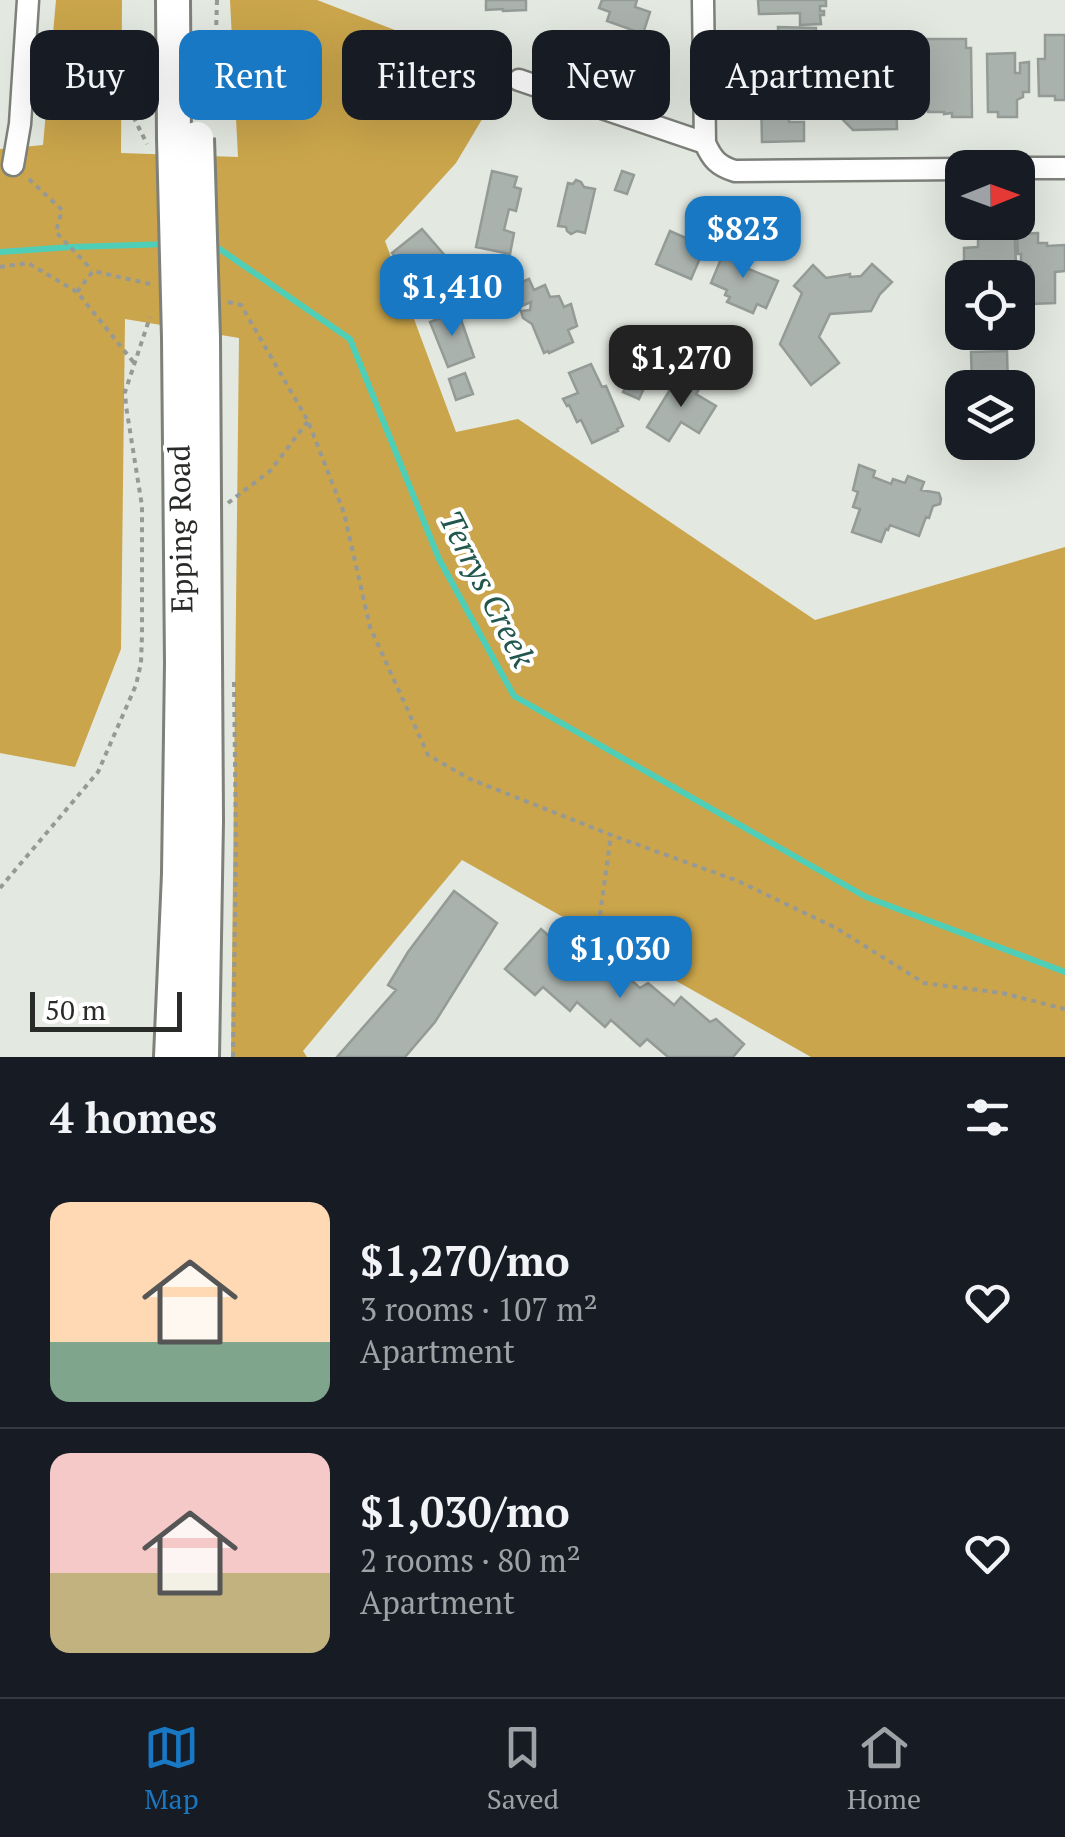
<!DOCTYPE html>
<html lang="en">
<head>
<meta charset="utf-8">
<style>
  :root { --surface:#171b24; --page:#20242c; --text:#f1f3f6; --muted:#9ea1a6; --line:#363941; --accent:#1878c4 }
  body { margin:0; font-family:"PT Serif",serif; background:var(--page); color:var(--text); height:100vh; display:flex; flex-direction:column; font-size:38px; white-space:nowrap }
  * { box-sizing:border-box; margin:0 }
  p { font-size:32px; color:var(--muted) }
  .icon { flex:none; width:55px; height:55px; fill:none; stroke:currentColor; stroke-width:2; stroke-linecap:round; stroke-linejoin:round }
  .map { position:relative; height:1057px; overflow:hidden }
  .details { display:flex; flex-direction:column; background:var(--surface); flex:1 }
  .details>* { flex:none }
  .guide { position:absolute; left:30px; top:30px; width:1005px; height:90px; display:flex; gap:20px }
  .needle { width:65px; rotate:89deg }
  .tools { position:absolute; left:945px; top:150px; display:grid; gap:20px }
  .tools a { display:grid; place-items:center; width:90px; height:90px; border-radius:20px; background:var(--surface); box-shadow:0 10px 40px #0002; font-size:50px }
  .scale { position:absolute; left:30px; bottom:25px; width:152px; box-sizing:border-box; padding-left:10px; border:5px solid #292b28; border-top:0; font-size:28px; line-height:35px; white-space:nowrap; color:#292b28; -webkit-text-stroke:8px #fff; paint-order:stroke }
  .price { position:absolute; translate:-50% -85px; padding:0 22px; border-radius:20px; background:var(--accent); color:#fff; font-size:32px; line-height:65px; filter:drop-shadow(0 2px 5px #0008) }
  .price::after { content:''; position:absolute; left:50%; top:60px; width:30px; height:22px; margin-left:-15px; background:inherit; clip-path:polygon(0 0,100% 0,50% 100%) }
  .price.active { background:#222; color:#fff }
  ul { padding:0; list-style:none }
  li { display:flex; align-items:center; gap:30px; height:250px; padding:0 50px }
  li+li { border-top:2px solid var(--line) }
  li span { display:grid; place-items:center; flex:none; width:280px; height:200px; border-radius:20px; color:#555 }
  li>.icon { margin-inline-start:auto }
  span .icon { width:120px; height:120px; fill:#fffc; stroke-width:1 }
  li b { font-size:42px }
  h2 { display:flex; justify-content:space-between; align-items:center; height:120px; padding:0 50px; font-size:42px }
  .chip { padding:0 35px; border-radius:20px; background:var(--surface); box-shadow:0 10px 40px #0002; font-size:35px; line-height:90px }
  .chip.active { background:var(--accent); color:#fff }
  .menu { display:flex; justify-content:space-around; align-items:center; height:140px; border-top:2px solid var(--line); background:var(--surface); font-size:28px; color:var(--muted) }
  .menu a { display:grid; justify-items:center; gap:5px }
  .menu .active { color:var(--accent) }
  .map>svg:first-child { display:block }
  .forest { fill:#caa54b }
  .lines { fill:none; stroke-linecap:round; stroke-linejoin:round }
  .stream { stroke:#4fceb7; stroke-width:6 }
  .building { fill:#aab2ad; stroke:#949b96; stroke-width:2.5 }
  .street-casing { stroke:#7d817a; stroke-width:25 }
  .primary-casing { stroke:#7d817a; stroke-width:38 }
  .path { stroke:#979a94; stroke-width:4; stroke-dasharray:5 5; stroke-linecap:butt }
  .street { stroke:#fff; stroke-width:20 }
  .primary { stroke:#fff; stroke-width:32 }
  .primary-bridge-casing { stroke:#7d817a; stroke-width:38; stroke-linecap:butt }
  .primary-bridge { stroke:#fff; stroke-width:32 }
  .labels { text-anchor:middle; stroke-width:8; stroke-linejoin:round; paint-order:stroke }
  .street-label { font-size:30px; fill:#292b28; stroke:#fff }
  .water-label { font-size:32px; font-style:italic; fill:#22574d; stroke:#fff }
</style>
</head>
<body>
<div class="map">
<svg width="1065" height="1057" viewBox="0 0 1065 1057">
  <rect width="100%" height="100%" fill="#e3e8e0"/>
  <path class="forest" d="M56 0H122L121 153 238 157 230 0H317L509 74 456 163 385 241 456 432 518 419 815 620 1065 547V1057H811L462 860 303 1051 307 1057H231L239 338 125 319 121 649 75 767 0 753V149L43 145Z"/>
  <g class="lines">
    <path class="stream" d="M211 243 350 339 439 559 514 696 866 897 1065 972
      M0 252 71 247 169 244"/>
  </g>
  <path class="building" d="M486 0H526V10L503 11V9L486 10Z
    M602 0H637L635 7 650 12 643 34 607 21 610 12 599 8Z
    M758 0H826V6H820V11H824V15H820L821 24 800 25V13L759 14Z
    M778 27 816 28V39L798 40V84L761 85 760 59 779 58Z
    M1045 35H1065V100H1055V96H1039L1038 59H1045Z
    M925 39H966V48H971L972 117H952V113L944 114V112H928V50H925Z
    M1015 53V73H1020V63L1029 62V92H1023V97L1017 100V117H998V112H988L987 54Z
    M599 62H659V90H599Z
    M783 88V97L789 96V122H804V141L762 142 761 98H764V89Z
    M896 92 897 129 853 130 843 120 842 93Z
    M492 171 517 177 514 187 521 189 516 211 509 209 504 230 514 233 510 254 476 247Z
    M622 171 634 175 627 194 615 190Z
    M576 180 581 182 584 187 595 189 585 233 577 231 571 234 567 231 566 227 558 226 568 183 573 184Z
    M1014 226 1016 263 1014 262V271L999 272V278L964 276V248L978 247V227Z
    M422 229 447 258 417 283 392 253Z
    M670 231 688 239 687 242 704 249 691 279 656 264Z
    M1038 233V243H1047V246L1065 245V271L1055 272V303L1031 304 1030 266H1021V254H1018L1017 234Z
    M728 242 746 250 739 265 778 281 766 308 757 304 753 313 727 302 730 297 725 295 727 290 711 283Z
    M872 264 892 282 880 294 871 311 830 314 819 337 839 363 811 385 780 344 802 293 794 286 813 265 826 278 850 274V277L861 276Z
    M529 279 534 290 545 285 550 297 559 296 564 307 571 304 577 326 568 330 573 342 549 353 548 351 544 353 532 324 523 318 521 311 530 310 531 302 519 307 511 287Z
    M458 311 474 357 448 367 430 322Z
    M1007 351 1008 388H972L971 352Z
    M637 361 653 368 639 399 623 392Z
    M591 364 602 387 606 386 623 426 617 429 618 431 592 443 581 420 577 422 569 405 567 406 563 399 578 393 569 373Z
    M465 373 473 394 456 400 449 379Z
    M679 375 700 388 696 394 716 406 699 433 681 422 669 441 647 427Z
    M859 465 875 471 873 477 891 484 893 479 905 483 908 476 924 482 921 490 939 493 941 499 940 504 933 506 929 518 926 517 919 536 890 525 888 530 886 529 881 542 852 532 860 509 853 507 858 492 853 490Z
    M454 891 497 923 435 1022 405 1057H337L396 990 388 985 408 952Z
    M541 929 568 953 577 943 605 968 611 962 640 988 648 983 674 1005 681 997 710 1022 716 1019 744 1044 733 1057H668L647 1039 640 1046 611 1020 605 1027 577 1002 570 1011 543 987 535 995 505 969Z"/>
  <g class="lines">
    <g class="street-casing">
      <path id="street" d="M703 0 705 143
        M519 80 705 143C712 159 718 166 735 171L962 169
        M13 165 20 124 28 0
        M1018 168H1065"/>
    </g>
    <g class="primary-casing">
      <path id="primary" d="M173 0 174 138
        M171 1057 179 874 182 664 179 338
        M202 1057 206 820 203 338"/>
    </g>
    <path class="path" d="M217 0 216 35 218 120
      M44 56 108 90 129 108 147 144
      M29 179 62 210 56 232 92 270
      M0 267 28 263 77 292 135 364
      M77 292 93 271 150 284
      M228 302 241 305 308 421 344 513 370 627 428 755 470 779 611 835 738 881 836 928 924 983 1002 993 1065 1009
      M228 503 270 471 308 421
      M0 888 98 772 136 685 141 663 142 635V506L126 406 125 392 150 317
      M600 915 611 835
      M233 1057 236 845 234 682"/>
    <use href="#street" class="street"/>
    <use href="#primary" class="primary"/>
    <g class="primary-bridge-casing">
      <path id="primary-bridge" d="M174 138 179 338
        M197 138 203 338"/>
    </g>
    <use href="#primary-bridge" class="primary-bridge"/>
  </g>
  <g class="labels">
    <g class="street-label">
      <text transform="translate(181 529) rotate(-91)" y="10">Epping Road</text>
    </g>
    <g class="water-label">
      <text transform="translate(487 589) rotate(63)" y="11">Terrys Creek</text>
    </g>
  </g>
</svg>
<div class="tools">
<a><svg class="needle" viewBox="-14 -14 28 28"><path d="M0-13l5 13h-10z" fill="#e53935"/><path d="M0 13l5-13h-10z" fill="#9ea1a6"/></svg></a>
<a><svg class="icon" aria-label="locate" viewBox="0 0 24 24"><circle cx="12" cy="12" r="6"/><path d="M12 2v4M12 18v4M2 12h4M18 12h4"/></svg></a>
<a><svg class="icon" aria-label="layers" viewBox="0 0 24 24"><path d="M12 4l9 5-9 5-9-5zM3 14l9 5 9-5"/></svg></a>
</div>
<div class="scale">50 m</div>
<b class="price" style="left:743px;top:281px">$823</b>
<b class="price" style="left:452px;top:339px">$1,410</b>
<b class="price active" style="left:681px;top:410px">$1,270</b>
<b class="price" style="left:620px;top:1001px">$1,030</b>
<div class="guide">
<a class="chip">Buy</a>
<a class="chip active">Rent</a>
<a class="chip">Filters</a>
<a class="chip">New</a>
<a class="chip">Apartment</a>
</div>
</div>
<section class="details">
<h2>4 homes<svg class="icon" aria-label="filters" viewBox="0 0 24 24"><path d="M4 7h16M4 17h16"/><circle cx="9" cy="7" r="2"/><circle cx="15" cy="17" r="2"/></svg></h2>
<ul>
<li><span style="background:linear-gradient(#ffd9b3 70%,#7fa58c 0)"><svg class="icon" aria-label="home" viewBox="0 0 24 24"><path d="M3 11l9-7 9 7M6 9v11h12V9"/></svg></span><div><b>$1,270/mo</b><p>3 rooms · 107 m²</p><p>Apartment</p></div><svg class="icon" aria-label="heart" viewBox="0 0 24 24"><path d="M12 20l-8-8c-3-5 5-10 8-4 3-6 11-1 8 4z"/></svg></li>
<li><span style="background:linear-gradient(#f6c9c9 60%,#c2b280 0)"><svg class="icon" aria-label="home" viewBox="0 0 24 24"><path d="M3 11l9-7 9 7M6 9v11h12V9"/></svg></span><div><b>$1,030/mo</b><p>2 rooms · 80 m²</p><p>Apartment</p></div><svg class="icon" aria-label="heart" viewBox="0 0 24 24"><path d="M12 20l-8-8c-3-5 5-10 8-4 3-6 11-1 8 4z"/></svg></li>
</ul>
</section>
<nav class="menu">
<a class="active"><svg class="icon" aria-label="map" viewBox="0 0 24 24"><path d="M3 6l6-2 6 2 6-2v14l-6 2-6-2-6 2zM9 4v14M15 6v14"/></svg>Map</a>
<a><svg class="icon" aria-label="saved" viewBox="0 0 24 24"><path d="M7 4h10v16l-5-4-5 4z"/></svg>Saved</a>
<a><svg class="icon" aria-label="home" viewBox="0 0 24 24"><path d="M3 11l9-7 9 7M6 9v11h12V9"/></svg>Home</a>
</nav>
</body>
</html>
